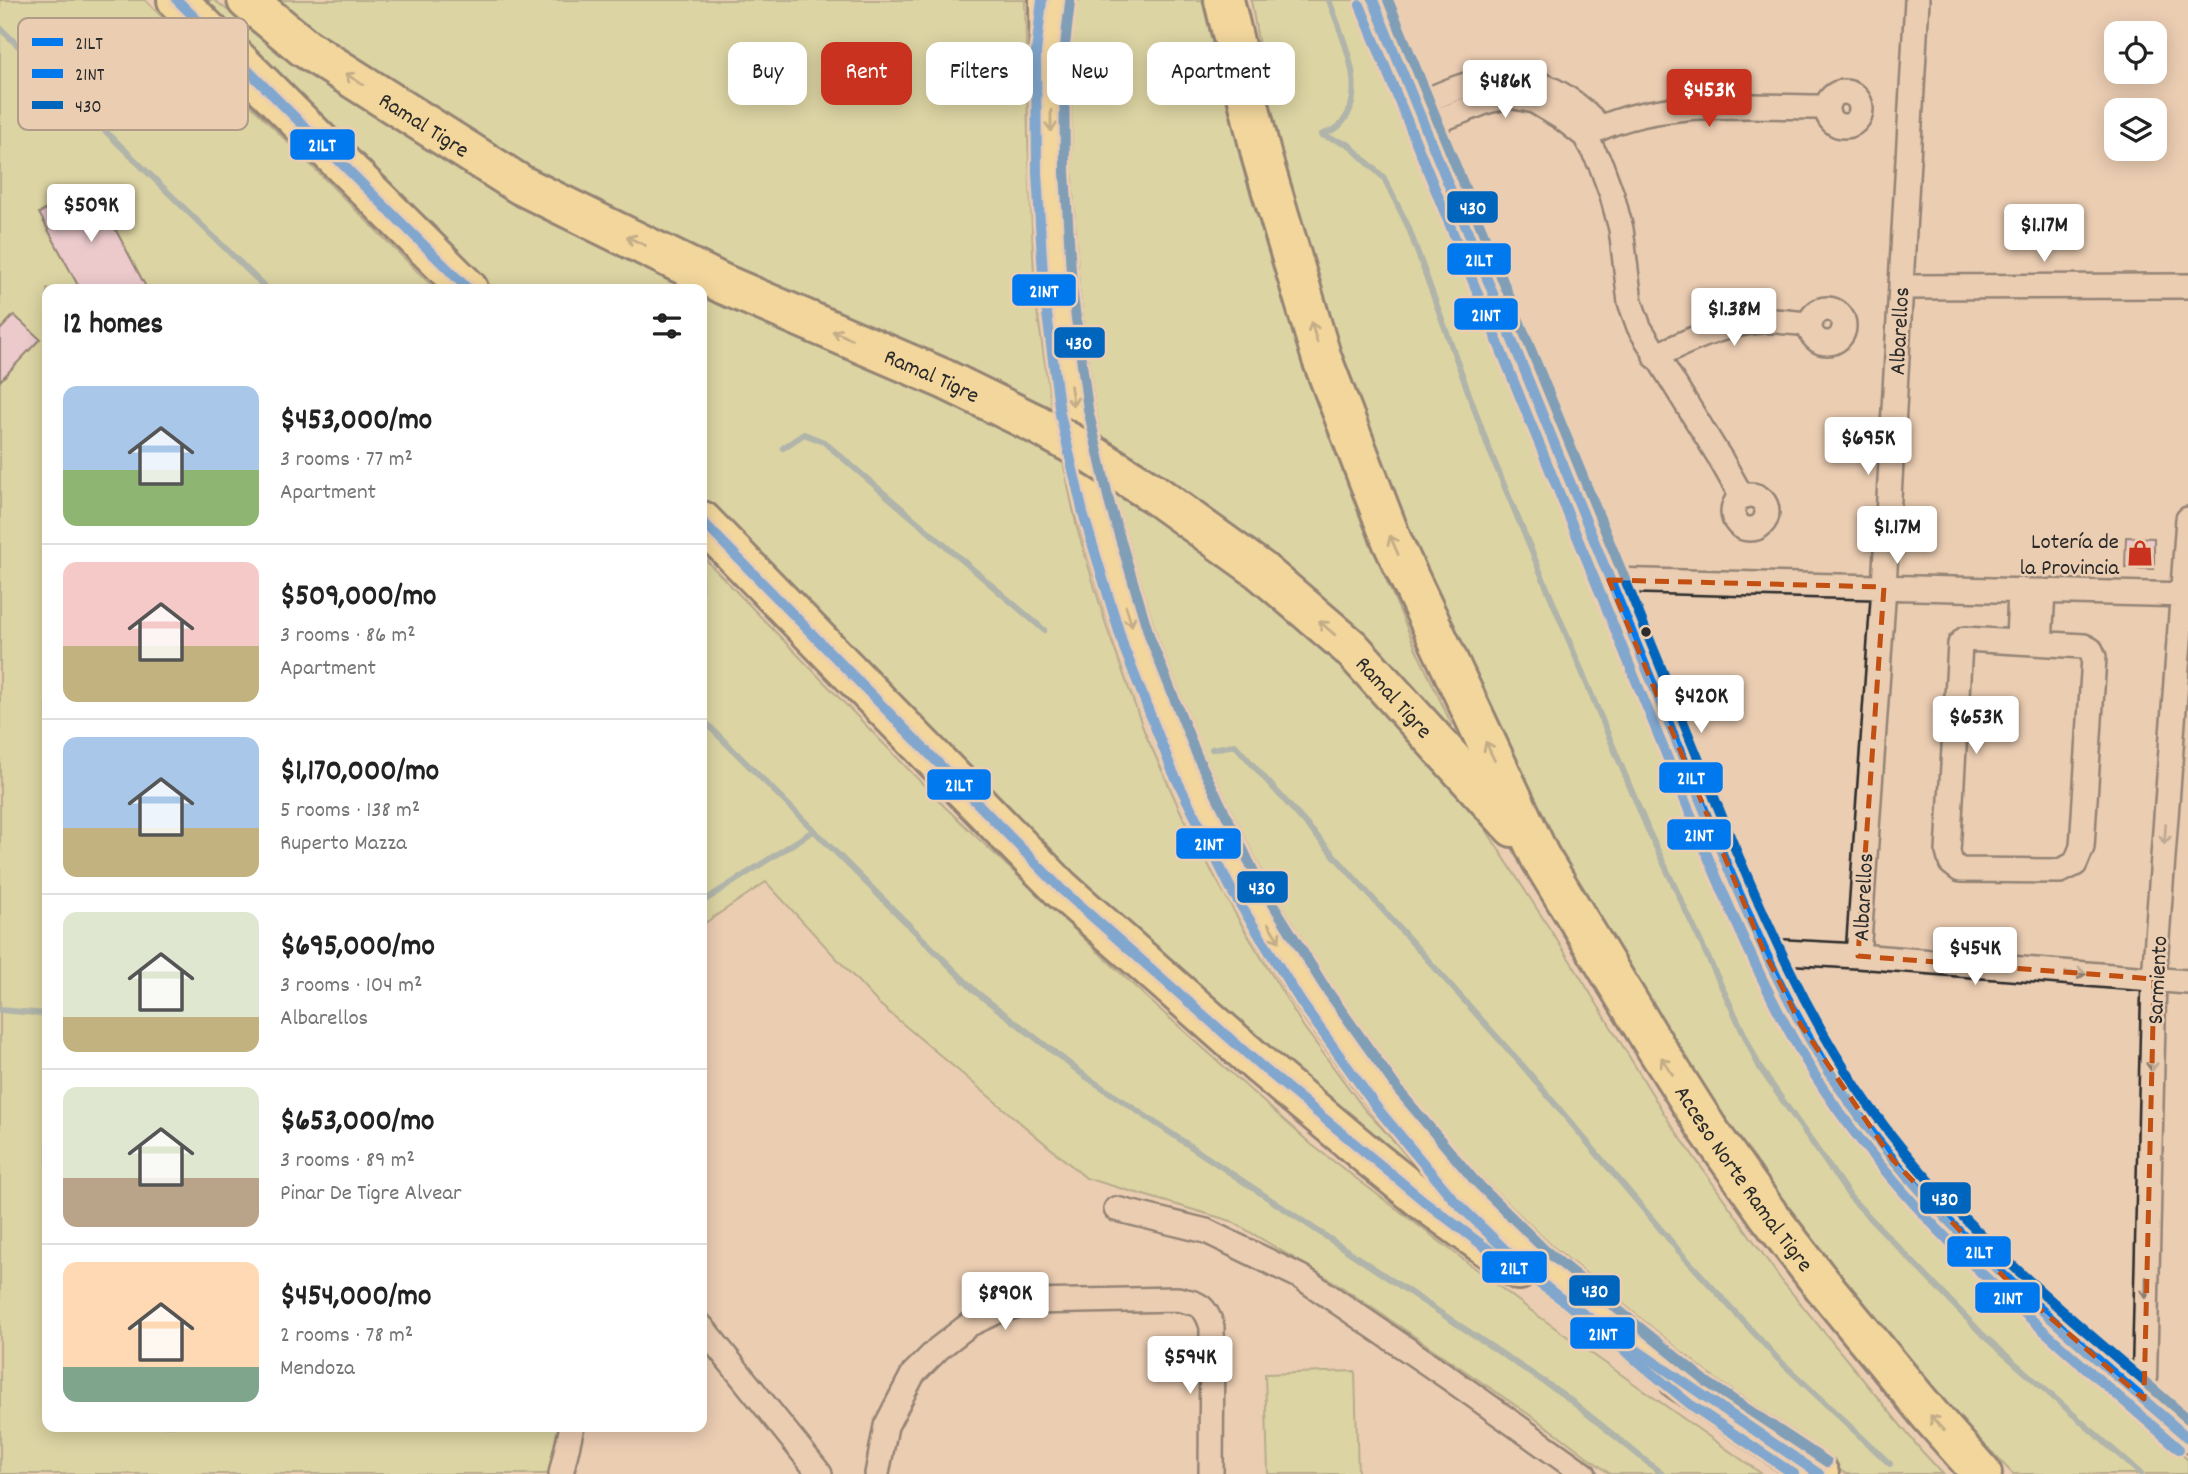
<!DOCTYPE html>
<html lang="en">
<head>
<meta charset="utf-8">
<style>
  :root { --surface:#fff; --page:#f2f2f2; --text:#222; --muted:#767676; --line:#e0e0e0; --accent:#c8321e }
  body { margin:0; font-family:Dekko,sans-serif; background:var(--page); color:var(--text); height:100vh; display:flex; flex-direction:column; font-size:26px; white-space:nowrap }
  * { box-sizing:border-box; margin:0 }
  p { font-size:23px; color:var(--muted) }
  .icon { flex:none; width:38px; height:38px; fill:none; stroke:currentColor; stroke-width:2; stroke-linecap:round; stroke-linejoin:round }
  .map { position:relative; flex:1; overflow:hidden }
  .drawer { position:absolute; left:42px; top:284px; width:665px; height:1148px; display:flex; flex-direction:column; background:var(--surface); border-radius:14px; box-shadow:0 4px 18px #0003 }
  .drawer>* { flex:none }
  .top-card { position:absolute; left:728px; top:42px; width:665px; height:63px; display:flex; gap:14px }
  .fabs { position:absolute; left:2104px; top:21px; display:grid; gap:14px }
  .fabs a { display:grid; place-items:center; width:63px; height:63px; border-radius:14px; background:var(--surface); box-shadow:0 4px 18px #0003; font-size:35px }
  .price { position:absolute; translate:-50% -60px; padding:0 16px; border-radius:7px; background:#fff; color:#222; font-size:23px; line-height:46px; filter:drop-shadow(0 2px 4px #0008) }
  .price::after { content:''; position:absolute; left:50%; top:42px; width:21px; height:16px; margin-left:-10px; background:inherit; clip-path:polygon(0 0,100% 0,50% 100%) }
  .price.selected { background:var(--accent); color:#fff }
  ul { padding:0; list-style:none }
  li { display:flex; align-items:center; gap:21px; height:175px; padding:0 21px }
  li+li { border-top:2px solid var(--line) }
  li span { display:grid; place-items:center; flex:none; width:196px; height:140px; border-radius:14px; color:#555 }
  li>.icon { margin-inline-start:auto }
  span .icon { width:84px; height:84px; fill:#fffc; stroke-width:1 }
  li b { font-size:30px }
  h2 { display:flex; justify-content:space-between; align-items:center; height:84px; padding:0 21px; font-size:30px }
  .chip { padding:0 24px; border-radius:14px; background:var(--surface); box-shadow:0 4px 18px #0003; font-size:24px; line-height:63px }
  .chip.selected { background:var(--accent); color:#fff }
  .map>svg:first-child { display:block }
  .green { fill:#cadb90; stroke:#7a835e; stroke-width:2 }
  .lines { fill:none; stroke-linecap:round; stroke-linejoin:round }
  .stream { stroke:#67969f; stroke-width:6 }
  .building { fill:#eec5ec; stroke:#2b2b2b; stroke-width:2 }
  .minor-casing { stroke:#2b2b2b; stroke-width:28 }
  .tertiary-casing { stroke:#2b2b2b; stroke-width:33 }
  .motorway-casing { stroke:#2b2b2b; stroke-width:44 }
  .minor { stroke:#ebcdb2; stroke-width:23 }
  .tertiary { stroke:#ebcdb2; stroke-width:28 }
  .motorway { stroke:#fbe080; stroke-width:38 }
  .motorway-bridge-casing { stroke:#2b2b2b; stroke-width:44; stroke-linecap:butt }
  .motorway-bridge { stroke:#fbe080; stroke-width:38 }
  .bus-1-casing { stroke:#ebcdb2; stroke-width:16 }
  .bus-2-casing { stroke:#ebcdb2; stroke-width:16 }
  .bus-3-casing { stroke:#ebcdb2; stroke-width:16 }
  .bus-1 { stroke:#0079ef; stroke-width:10 }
  .bus-2 { stroke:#0079ef; stroke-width:10 }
  .bus-3 { stroke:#0065bd; stroke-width:10 }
  .oneway { stroke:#938656 }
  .oneway2 { stroke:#8b7c6e }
  .marked { fill:none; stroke:#c25012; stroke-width:5; stroke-dasharray:14 9; stroke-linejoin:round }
  .bus-dot { fill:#2b2b2b; stroke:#ebcdb2; stroke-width:2.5 }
  .labels { text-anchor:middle; stroke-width:5; stroke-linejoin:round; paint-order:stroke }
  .street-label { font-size:23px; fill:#2b2b2b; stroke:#ebcdb2 }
  .poi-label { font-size:23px; fill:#2b2b2b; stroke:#ebcdb2; text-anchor:end }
  .key { fill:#ebcdb2; stroke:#b19c8a; stroke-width:2 }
  .key-label { font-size:19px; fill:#2b2b2b }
  .line-badge { stroke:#ebcdb2; stroke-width:2.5 }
  .badge-label { font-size:19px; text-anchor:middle; font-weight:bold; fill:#fff }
</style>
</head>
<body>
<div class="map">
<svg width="2188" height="1474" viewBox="0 0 2188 1474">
  <rect width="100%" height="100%" fill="#ebcdb2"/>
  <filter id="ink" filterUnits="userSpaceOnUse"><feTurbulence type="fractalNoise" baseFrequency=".0143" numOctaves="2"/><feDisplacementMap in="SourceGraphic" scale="14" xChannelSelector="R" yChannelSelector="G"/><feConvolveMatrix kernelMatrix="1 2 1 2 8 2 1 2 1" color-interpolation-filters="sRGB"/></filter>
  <g filter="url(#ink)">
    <path class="green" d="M0 0H145L435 289H47V1426H562L553 1474H0Z
      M194 0H214L324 82 464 173 617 251 701 289H484Z
      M271 0H1025L1028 139 1035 297 1051 404 1077 528 1108 631 1145 733 1189 830 1244 929 1303 1026 1365 1110 1438 1188 1360 1131 992 805 702 508V289L1032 403 939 356 749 274 606 207 526 167 342 52Z
      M1069 0H1202L1246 180 1304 364 1363 526 1416 649 1452 725 1449 733 1250 584 1330 654 1417 749 1485 828 1573 965 1670 1123 1782 1281 1920 1449 1943 1474H1846L1737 1400 1626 1320 1461 1168 1334 1005 1201 773 1119 553 1077 358 1065 53Z
      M1251 0H1360L1733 922 1772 1001 1832 1098 1938 1227 2036 1325 2188 1460V1474H2013L1922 1380 1751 1165 1615 953 1541 821 1389 494 1296 223 1271 116Z
      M702 556 945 807 1146 997 1312 1145 1537 1315 1762 1474H1610L1556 1433 1336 1283 1231 1221 1086 1178 878 1003 766 882 702 925Z
      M1355 1371 1358 1474H1268L1265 1374Z"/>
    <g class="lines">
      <path class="stream" d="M0 28 267 289
        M1321 135 1348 144 1384 178 1408 226 1489 449 1648 830 1760 1068 1851 1198 1984 1336 2141 1474
        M1321 135C1327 132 1336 130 1340 125 1371 93 1341 35 1329 0
        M783 448 804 434 824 442 1044 630
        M702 719 976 992 1085 1076 1564 1395 1662 1474
        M1212 749 1235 745 1523 1066 1679 1251 1777 1358 1890 1464
        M702 902 813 831
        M0 1010 47 1014"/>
    </g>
    <path class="building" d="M92 185 147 289H80L39 213Z
      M14 315 40 339 0 381V330Z
      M2126 537 2154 538V569L2125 568Z"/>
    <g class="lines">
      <g class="minor-casing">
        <path id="minor" d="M1827 109a17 17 0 1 1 34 0a17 17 0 1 1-34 0Z
          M1416 105C1435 97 1455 87 1476 82 1528 70 1566 90 1600 127
          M1424 126 1488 101 1510 96 1534 101 1562 118 1585 136 1601 165 1612 195 1621 229 1630 302 1639 327 1720 458 1742 497
          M1585 136C1650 97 1753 107 1826 107
          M1901 287 2188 286
          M1810 326a17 17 0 1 1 34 0a17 17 0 1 1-34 0Z
          M1655 356C1689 341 1722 324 1760 321 1776 320 1794 323 1810 324
          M1733 512a17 17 0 1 1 34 0a17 17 0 1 1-34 0Z
          M1609 580 2188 595
          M1965 639 2084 646 2091 650 2094 657 2082 847 2075 864 2060 871 1960 870 1951 863 1948 852 1960 644Z
          M2018 642 2020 590
          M2040 643 2043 591
          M1764 951 1858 956 2188 982
          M1858 956 1884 587 1917 0
          M1116 1209 1206 1231 1301 1277 1449 1378 1584 1474
          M702 1327 820 1474
          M2144 1399 2154 979 2188 519
          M561 1474 572 1426
          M877 1474 886 1426 913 1374 939 1348 970 1324 1000 1310 1032 1302 1177 1299C1199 1304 1205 1304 1212 1327L1211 1474"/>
      </g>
      <g class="tertiary-casing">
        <path id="tertiary" d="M1373 0C1467 232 1561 464 1657 696 1715 832 1764 977 1848 1100 1939 1233 2068 1332 2188 1438"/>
      </g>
      <g class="motorway-casing">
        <g id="motorway">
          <path d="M177 0 468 289"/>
          <path id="s1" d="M247 0 305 48 521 185 723 284 944 379 1038 425"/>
          <path d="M1049 0 1051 172 1058 289 1074 411 1096 509 1137 643 1185 764 1246 887 1312 994 1388 1100 1435 1157 1464 1190 1537 1261 1700 1394"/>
          <path id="s2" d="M1224 0 1262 158 1322 359 1392 541 1540 857 1655 1046 1707 1128 1770 1217 1817 1278 1929 1414 1982 1474"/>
          <path id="s3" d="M1153 493 1260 570 1351 648 1513 827"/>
          <path d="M702 521 1061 889 1261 1066 1372 1159 1424 1201 1519 1270"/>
          <path d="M1679 1380 1819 1474"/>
        </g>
      </g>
      <use href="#minor" class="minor"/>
      <use href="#tertiary" class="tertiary"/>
      <use href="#motorway" class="motorway"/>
      <g class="motorway-bridge-casing">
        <path id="motorway-bridge" d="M1038 425 1094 456 1153 493"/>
      </g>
      <use href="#motorway-bridge" class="motorway-bridge"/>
      <g class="bus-1-casing">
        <path id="bus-1" d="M177 0 468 289
          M1373 0 1721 851C1757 937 1795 1025 1849 1102 1942 1233 2068 1333 2188 1438
          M702 521 1061 889 1261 1066 1424 1201 1485 1247 1819 1474"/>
      </g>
      <g class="bus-2-casing">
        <path id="bus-2" d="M1042 0 1036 53 1037 173 1044 291 1060 414 1083 513 1124 648 1172 770 1233 893 1301 1002 1377 1108 1454 1200 1528 1272 1691 1405 1794 1474
          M1360 5 1708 857C1745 944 1783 1033 1838 1110 1932 1242 2058 1343 2179 1449"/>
      </g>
      <g class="bus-3-casing">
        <path id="bus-3" d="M1388 0 1734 846C1770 930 1807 1014 1859 1091 1946 1220 2072 1318 2188 1419
          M1070 2 1064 54 1065 172 1072 288 1088 409 1110 505 1150 638 1198 758 1258 880 1324 986 1399 1091 1474 1180 1546 1251 1708 1383 1827 1462"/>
      </g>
      <use href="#bus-1" class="bus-1"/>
      <use href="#bus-2" class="bus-2"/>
      <use href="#bus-3" class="bus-3"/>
    </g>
    <defs><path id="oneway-shaft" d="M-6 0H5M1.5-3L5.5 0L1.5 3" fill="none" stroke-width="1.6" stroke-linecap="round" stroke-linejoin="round" transform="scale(1.75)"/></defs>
    <g class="oneway">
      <use href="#oneway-shaft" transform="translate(354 79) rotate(-148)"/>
      <use href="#oneway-shaft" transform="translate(1051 121) rotate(90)"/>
      <use href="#oneway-shaft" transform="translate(636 241) rotate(-154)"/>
      <use href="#oneway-shaft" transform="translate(1314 332) rotate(-107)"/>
      <use href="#oneway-shaft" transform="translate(842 335) rotate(-157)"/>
      <use href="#oneway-shaft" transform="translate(1072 396) rotate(82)"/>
      <use href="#oneway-shaft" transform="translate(1394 545) rotate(-114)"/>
      <use href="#oneway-shaft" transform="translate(1129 616) rotate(73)"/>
      <use href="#oneway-shaft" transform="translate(1327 628) rotate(-139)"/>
      <use href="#oneway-shaft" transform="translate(1490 751) rotate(-115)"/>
      <use href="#oneway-shaft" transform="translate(1274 933) rotate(58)"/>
      <use href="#oneway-shaft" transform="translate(1667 1066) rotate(-123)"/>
      <use href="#oneway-shaft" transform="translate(1937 1423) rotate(-131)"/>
    </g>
    <g class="oneway2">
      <use href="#oneway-shaft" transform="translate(2165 834) rotate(94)"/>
      <use href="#oneway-shaft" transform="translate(2076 973) rotate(5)"/>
      <use href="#oneway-shaft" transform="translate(2152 1061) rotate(91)"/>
      <use href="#oneway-shaft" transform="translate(2146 1288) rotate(91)"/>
    </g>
  </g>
  <path d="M0 0H2188V1474H0ZM1609 580 1884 587 1858 956 2154 979 2144 1399 2008 1281 1893 1160 1801 1025 1764 951Z" fill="#ebcdb2" fill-opacity=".55" fill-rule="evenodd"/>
  <path class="marked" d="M1609 580 1884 587 1858 956 2154 979 2144 1399 2008 1281 1893 1160 1801 1025 1764 951Z"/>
  <defs>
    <g id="shop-bare" transform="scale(2.1)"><path d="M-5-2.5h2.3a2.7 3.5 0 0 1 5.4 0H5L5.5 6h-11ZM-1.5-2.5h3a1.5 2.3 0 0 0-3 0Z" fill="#c8321e" stroke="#ebcdb2" stroke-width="2.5" paint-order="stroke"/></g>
  </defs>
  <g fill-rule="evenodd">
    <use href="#shop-bare" x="2140" y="553"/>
  </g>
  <circle class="bus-dot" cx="1646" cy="632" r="6"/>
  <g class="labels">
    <g class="street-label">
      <text dy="8" stroke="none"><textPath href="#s1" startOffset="217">Ramal Tigre</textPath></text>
      <text transform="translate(1898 331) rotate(-87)" y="8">Albarellos</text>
      <text dy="8" stroke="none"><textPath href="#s1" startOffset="784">Ramal Tigre</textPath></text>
      <text dy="8" stroke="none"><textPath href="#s3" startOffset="317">Ramal Tigre</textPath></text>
      <text transform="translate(1862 897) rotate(-87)" y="8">Albarellos</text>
      <text transform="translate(2156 980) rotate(-87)" y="8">Sarmiento</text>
      <text dy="8" stroke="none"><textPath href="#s2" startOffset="1297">Acceso Norte Ramal Tigre</textPath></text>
    </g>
    <g class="poi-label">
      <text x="2119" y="548">Lotería de<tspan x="2119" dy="26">la Provincia</tspan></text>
    </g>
  </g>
  <rect x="18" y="18" width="230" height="112" rx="10" class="key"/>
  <rect x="32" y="38" width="31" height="8" fill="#0079ef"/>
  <rect x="32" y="69" width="31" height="9" fill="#0079ef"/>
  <rect x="32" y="101" width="31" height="8" fill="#0065bd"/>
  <g class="key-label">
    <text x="75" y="49">21LT</text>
    <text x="75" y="80">21NT</text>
    <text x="75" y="112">430</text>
  </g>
  <g class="line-badge">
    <rect x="289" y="128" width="67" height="33" rx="7" fill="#0079ef"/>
    <rect x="1446" y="190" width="53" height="34" rx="7" fill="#0065bd"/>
    <rect x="1446" y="242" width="66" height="34" rx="7" fill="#0079ef"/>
    <rect x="1011" y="273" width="66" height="34" rx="7" fill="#0079ef"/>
    <rect x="1453" y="297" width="66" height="34" rx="7" fill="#0079ef"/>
    <rect x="1053" y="326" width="53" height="33" rx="7" fill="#0065bd"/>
    <rect x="1658" y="761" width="66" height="33" rx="7" fill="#0079ef"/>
    <rect x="926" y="768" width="66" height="33" rx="7" fill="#0079ef"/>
    <rect x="1666" y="818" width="66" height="33" rx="7" fill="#0079ef"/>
    <rect x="1175" y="827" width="67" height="33" rx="7" fill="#0079ef"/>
    <rect x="1236" y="870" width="53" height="34" rx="7" fill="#0065bd"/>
    <rect x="1919" y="1181" width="53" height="34" rx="7" fill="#0065bd"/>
    <rect x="1946" y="1235" width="66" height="33" rx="7" fill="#0079ef"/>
    <rect x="1481" y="1250" width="67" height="34" rx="7" fill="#0079ef"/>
    <rect x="1568" y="1274" width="53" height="33" rx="7" fill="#0065bd"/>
    <rect x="1974" y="1281" width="67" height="33" rx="7" fill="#0079ef"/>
    <rect x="1569" y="1316" width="67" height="34" rx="7" fill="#0079ef"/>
  </g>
  <g class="badge-label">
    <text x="322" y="151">21LT</text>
    <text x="1473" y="214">430</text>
    <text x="1479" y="266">21LT</text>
    <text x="1044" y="297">21NT</text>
    <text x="1486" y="321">21NT</text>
    <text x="1079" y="349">430</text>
    <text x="1691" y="784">21LT</text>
    <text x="959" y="791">21LT</text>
    <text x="1699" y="841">21NT</text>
    <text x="1209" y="850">21NT</text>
    <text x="1262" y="894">430</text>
    <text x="1945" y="1205">430</text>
    <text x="1979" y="1258">21LT</text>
    <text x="1514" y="1274">21LT</text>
    <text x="1595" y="1297">430</text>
    <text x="2008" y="1304">21NT</text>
    <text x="1603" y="1340">21NT</text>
  </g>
</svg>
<div class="fabs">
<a><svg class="icon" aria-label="locate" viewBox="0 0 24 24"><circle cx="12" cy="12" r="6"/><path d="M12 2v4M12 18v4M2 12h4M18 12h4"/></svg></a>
<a><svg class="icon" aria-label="layers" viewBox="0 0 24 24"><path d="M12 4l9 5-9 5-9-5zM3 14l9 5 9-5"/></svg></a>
</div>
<b class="price" style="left:1505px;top:120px">$486K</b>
<b class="price selected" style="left:1709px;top:129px">$453K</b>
<b class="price" style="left:91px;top:244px">$509K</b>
<b class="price" style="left:2044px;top:264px">$1.17M</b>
<b class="price" style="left:1734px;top:348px">$1.38M</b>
<b class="price" style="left:1868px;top:477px">$695K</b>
<b class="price" style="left:1897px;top:566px">$1.17M</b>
<b class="price" style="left:1701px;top:735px">$420K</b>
<b class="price" style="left:1976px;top:756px">$653K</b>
<b class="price" style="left:1975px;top:987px">$454K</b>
<b class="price" style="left:1005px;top:1332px">$890K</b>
<b class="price" style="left:1190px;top:1396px">$594K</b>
<div class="top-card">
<a class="chip">Buy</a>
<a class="chip selected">Rent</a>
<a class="chip">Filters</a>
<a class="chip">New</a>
<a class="chip">Apartment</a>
</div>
<section class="drawer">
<h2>12 homes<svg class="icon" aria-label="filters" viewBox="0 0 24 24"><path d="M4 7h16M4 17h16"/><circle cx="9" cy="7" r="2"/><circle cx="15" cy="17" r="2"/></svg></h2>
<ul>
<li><span style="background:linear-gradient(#a9c7e8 60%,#8fb573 0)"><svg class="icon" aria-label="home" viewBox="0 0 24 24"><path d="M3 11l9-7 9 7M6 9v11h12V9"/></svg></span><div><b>$453,000/mo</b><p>3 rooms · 77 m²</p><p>Apartment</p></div></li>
<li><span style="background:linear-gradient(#f6c9c9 60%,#c2b280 0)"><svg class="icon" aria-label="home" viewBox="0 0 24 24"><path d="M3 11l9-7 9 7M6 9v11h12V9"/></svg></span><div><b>$509,000/mo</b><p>3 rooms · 86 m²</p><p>Apartment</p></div></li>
<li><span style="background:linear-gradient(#a9c7e8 65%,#c2b280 0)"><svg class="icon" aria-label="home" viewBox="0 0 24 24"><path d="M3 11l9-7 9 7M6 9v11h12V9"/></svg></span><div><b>$1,170,000/mo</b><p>5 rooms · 138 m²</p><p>Ruperto Mazza</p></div></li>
<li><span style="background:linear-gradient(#dfe7d0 75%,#c2b280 0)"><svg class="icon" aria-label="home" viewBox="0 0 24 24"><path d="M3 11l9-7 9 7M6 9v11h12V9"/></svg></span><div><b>$695,000/mo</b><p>3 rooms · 104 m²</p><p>Albarellos</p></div></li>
<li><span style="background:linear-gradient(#dfe7d0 65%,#b9a48a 0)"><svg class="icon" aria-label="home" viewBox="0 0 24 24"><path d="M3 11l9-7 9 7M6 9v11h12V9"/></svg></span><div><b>$653,000/mo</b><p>3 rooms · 89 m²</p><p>Pinar De Tigre Alvear</p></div></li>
<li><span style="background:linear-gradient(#ffd9b3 75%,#7fa58c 0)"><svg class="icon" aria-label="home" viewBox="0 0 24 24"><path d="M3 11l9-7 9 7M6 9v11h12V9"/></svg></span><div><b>$454,000/mo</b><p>2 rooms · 78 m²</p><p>Mendoza</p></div></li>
</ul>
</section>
</div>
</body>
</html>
